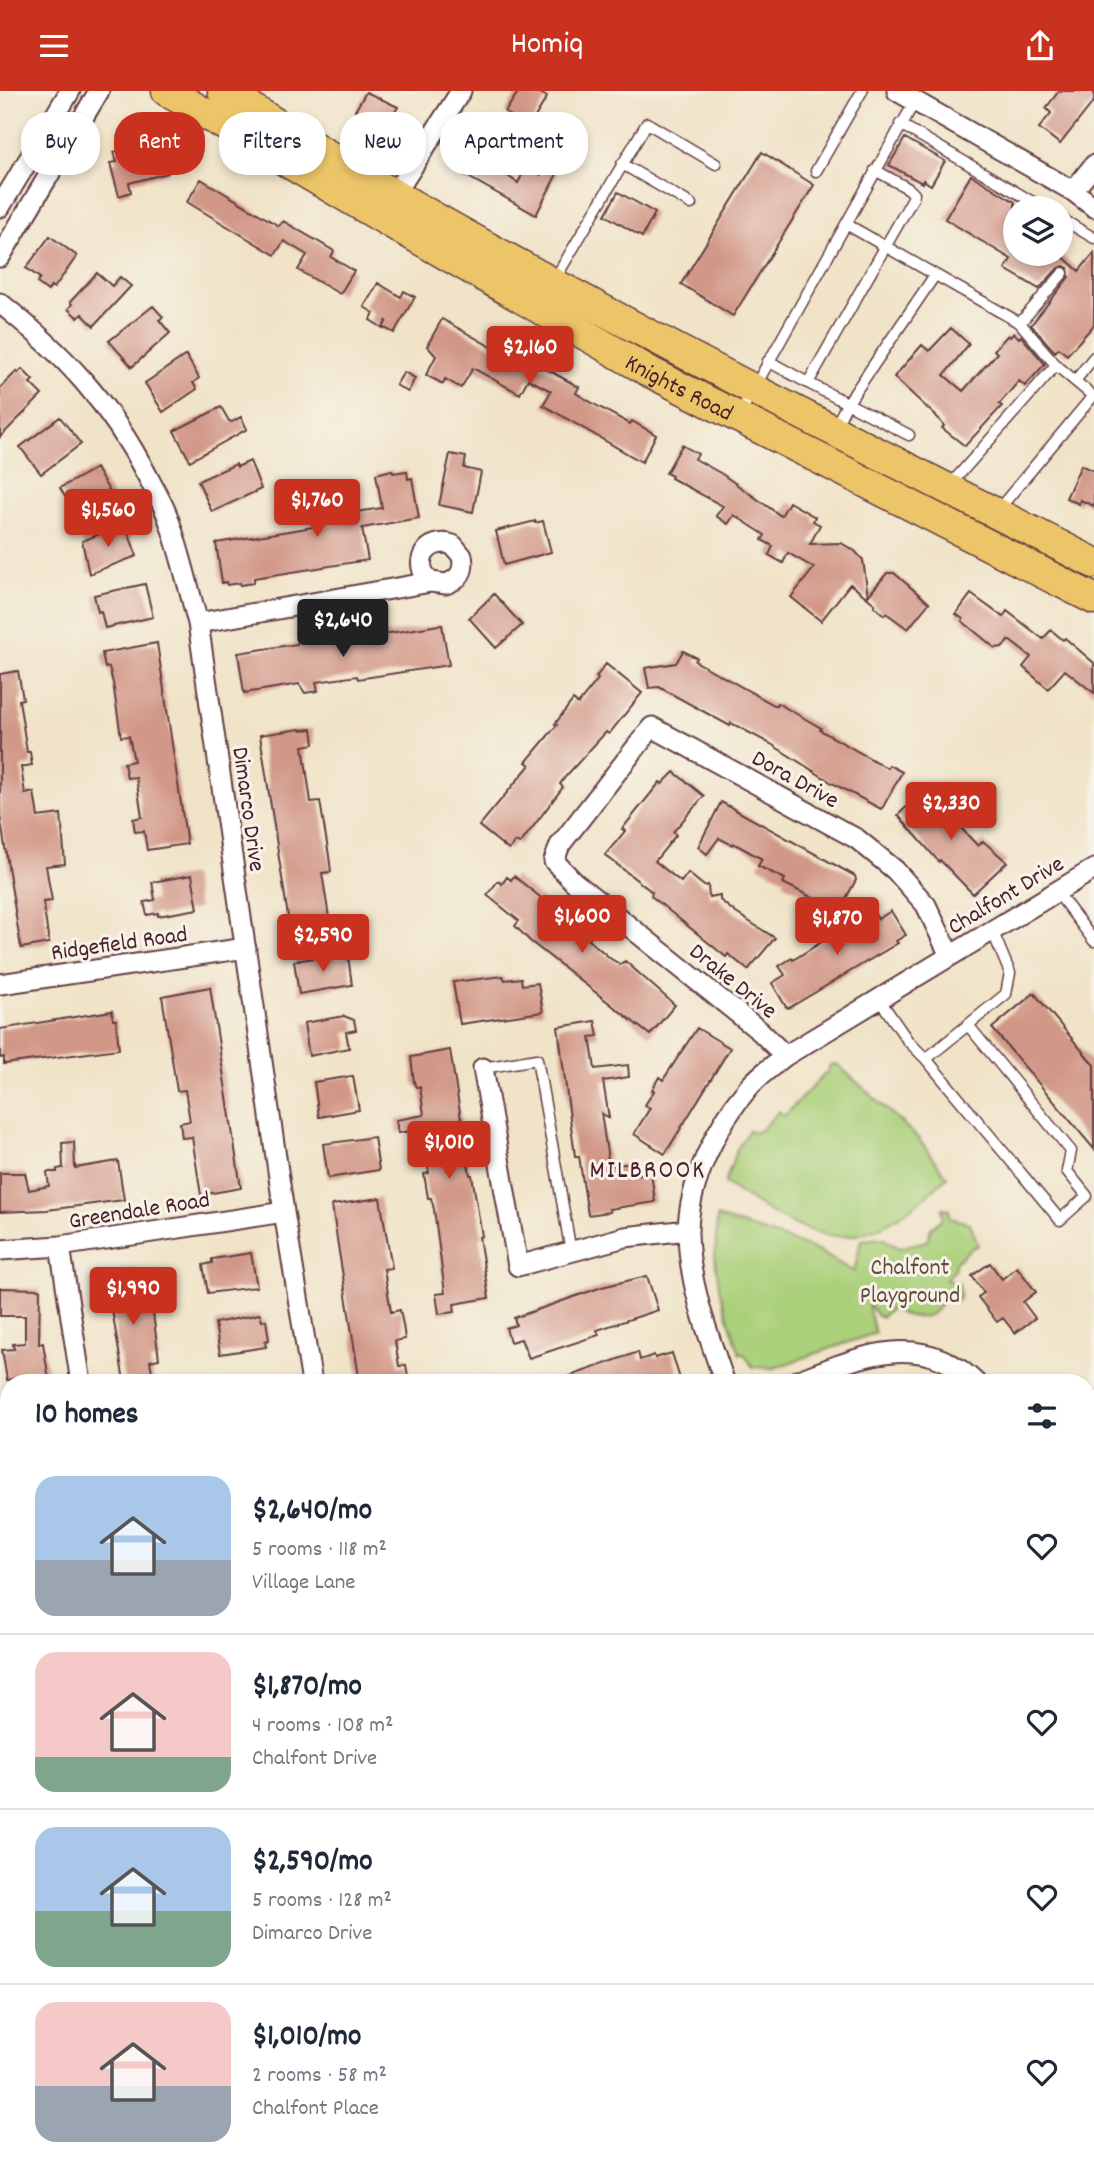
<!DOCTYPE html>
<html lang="en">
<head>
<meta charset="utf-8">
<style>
  :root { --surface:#fff; --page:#f2f2f3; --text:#1f2937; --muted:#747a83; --line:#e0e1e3; --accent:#c8321e }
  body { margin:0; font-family:Dekko,sans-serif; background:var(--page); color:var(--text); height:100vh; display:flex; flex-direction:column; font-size:26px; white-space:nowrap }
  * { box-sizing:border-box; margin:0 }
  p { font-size:23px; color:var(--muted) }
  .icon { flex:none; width:38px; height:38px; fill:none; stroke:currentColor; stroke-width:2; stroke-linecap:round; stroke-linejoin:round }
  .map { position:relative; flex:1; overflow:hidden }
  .details { position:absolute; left:0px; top:1283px; width:1096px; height:800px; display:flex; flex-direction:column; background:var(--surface); border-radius:28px 28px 0 0; box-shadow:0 4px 10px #0003 }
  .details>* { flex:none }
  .hud { position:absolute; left:21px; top:21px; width:700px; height:63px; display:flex; gap:14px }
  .tools { position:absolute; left:1003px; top:105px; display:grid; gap:14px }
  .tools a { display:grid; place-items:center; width:70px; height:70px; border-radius:50%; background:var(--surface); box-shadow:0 4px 10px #0003; font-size:35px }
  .price { position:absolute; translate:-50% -60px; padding:0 16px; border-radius:7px; background:var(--accent); color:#fff; font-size:23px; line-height:46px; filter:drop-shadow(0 2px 4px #0008) }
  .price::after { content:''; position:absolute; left:50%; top:42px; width:21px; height:16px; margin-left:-10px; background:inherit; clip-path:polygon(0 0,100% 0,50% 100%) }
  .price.on { background:#222; color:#fff }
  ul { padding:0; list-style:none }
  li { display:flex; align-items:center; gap:21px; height:175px; padding:0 35px }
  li+li { border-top:2px solid var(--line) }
  li span { display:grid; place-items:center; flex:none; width:196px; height:140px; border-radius:21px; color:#555 }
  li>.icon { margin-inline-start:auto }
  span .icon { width:84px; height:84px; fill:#fffc; stroke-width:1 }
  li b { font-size:30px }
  h2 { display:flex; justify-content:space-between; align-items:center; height:84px; padding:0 35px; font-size:30px }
  .pill { padding:0 24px; border-radius:28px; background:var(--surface); box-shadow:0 4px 10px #0003; font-size:24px; line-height:63px }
  .pill.on { background:var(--accent); color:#fff }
  header { display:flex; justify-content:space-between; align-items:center; height:91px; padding:0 35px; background:var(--accent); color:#fff; font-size:32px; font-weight:600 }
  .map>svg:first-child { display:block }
  .green { fill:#abd07a; stroke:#7a7852; stroke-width:2 }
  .building { fill:#d19787 }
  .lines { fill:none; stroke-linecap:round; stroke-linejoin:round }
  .lane-casing { stroke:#633c42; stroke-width:13 }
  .street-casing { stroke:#633c42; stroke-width:23 }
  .primary-casing { stroke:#633c42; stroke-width:33 }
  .lane { stroke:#fff; stroke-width:10 }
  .street { stroke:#fff; stroke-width:19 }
  .primary { stroke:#edc569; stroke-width:30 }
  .labels { text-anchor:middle; stroke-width:6; stroke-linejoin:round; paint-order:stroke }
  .street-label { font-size:24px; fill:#4a1f2b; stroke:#f7f3e8 }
  .park-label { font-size:24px; fill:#624b3f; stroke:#f7f3e8 }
  .neighbourhood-label { font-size:26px; letter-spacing:2px; fill:#4a1f2b; stroke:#f7f3e8 }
</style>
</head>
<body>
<header><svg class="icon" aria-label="menu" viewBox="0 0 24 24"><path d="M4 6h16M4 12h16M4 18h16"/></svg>Homiq<svg class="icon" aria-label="share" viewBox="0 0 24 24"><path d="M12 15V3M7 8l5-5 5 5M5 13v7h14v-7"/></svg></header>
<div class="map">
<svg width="1094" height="2081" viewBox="0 0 1094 2081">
  <rect width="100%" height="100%" fill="#f7f3e8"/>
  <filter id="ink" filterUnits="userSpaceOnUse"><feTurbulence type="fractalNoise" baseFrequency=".0143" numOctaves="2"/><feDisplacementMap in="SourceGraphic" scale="14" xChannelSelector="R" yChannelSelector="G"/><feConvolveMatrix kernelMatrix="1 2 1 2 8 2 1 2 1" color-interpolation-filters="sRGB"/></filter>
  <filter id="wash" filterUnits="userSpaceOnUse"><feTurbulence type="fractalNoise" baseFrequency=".00686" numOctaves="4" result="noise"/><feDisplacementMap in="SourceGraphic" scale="28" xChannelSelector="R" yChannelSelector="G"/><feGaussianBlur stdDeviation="1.57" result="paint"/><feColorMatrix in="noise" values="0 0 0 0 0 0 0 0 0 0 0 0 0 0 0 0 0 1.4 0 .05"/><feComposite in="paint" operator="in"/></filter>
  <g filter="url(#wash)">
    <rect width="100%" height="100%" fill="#f0e3c7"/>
    <path class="green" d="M837 973 917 1046 947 1086C920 1111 886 1142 847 1145 809 1149 755 1113 725 1092L736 1060 749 1039 754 1042 761 1039 779 1020 784 1025 828 980 830 974Z
      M942 1117 949 1118 950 1127 970 1132 978 1154 969 1159 955 1172C956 1179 951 1184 946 1188L959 1193 960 1205 956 1210 942 1209C934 1232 909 1229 891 1218L881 1226 877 1225 871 1216 868 1215 875 1242 774 1277 753 1276 744 1263H740L720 1201 715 1168 717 1126 789 1149 820 1161 854 1181 861 1149 882 1147 899 1157 927 1150 931 1137 943 1127Z"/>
    <g id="blocks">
      <path class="building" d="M519 0H537L547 6 529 36 505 21Z
        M1059 0H1094V10L1060 53 1039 37 1051 22 1046 17Z
        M366 1 398 16 384 39 355 20Z
        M491 43 507 53 502 60 505 62 496 77 518 92 526 76 541 84 545 76 557 83 536 124 463 83 485 49 487 51Z
        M905 47 945 70 931 94 923 89 922 92 889 74Z
        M132 56 134 62 161 56 168 82 129 92 131 101 119 105 110 72 117 71 114 61Z
        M762 61 814 94 733 225 681 193Z
        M971 84 1015 111V163H1060L1079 180 1094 162V234L1067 264 1059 257 1055 261 1031 234 1069 186 1068 177 1064 175 1058 177 1039 198 1005 178 1011 168 945 128Z
        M201 88 279 135 283 130 334 160 331 166 354 180 340 203 298 179 307 164 284 150 275 164 187 111Z
        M618 101 655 122 642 146 605 124Z
        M50 145 77 165 54 197 51 195 48 200 37 192 40 187 26 177Z
        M97 182 112 195 120 186 131 195 94 235 82 223 78 227 68 218 72 213 70 211Z
        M378 192 401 206 404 200 415 206 394 242 383 236 387 229 383 237 370 229 374 222 364 216Z
        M153 215 163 226 159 229 170 242 132 276 109 250Z
        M442 228 509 266 512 260 539 274 579 296 576 302 599 316 630 333 632 330 656 344 642 371 543 314 551 300 528 288 520 303 473 277 461 297 445 288 443 293 426 284 436 265 427 255Z
        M951 237 969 253 944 284 963 300 997 262 994 259 1008 244 1010 246 1014 242 1019 247 1021 245 1045 273 1025 295 1019 290 999 313 1002 315 965 355 942 337 944 335 938 327 894 286 922 254 929 260Z
        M186 264 199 287 193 292 197 298 163 321 145 292Z
        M22 278 33 289 30 292 42 304 0 346V297L17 280 18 282Z
        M404 281 415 287 408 301 396 294Z
        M221 316 229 330 232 331 241 326 247 338 190 370 174 340Z
        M60 326 81 353 41 383 20 356Z
        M682 354 698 363 695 368 722 383 781 425 789 411 815 426 813 430 820 434 810 453 841 452 855 460 863 469 868 505 887 482H894L929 512 908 538 886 522 884 524 874 515 875 513 850 493 821 530 791 506 814 477 788 462 783 472 769 464 773 455 762 449 765 444 734 424 728 433 716 425 723 415 671 387 672 385 666 382Z
        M450 363 466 366 464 377 481 381 473 421 439 414Z
        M250 370 261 398 212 421 198 390 236 373 237 376Z
        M1081 374 1094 380V415L1080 409 1079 413 1066 407Z
        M96 377 113 407 77 427 60 397Z
        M392 379 393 382 407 380 408 388 412 387 419 427 362 437 368 469 254 487V492L240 494V492L227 494 226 491 222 492 216 452 344 431 343 423 382 417 376 383Z
        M535 430V432L543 430 551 461 504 474 496 440Z
        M125 433 137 465 89 483 82 450Z
        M145 493 153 526 105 537 101 520 98 521 94 504Z
        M494 503 522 534 496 557 469 527Z
        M971 503 1003 526 1007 520 1043 548 1051 539 1063 549 1065 547 1094 572V602L1065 579 1048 598 1023 576 1031 566 1009 549 1003 556 995 557 962 530 963 528 956 523Z
        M439 534H442L449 574 358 588 357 585 316 591 318 600 305 602 299 593 244 602 238 562 297 553V550L310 548 309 545 324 542 325 549 328 548V552Z
        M157 552 187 753 147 759 144 740 135 741 133 728 142 726 136 686 127 687 124 672 134 670 129 645 121 646 113 592 109 576 105 577 102 562Z
        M683 560 697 567 695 570 776 615 777 612 802 626 821 637 820 639 887 677 889 674 902 681 883 716 881 718 832 692 771 653 731 632 730 635 659 596 649 597 645 577 676 572Z
        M606 573 642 602 609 643 606 641 566 685 560 693 563 696 520 753 515 751 509 759 479 735 530 674 526 671 557 634 555 633 573 609 578 613 598 588 596 586Z
        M18 580 23 608 19 609 27 661H30L32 674 21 676 25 703 34 701 38 726 61 723 65 773 46 775 52 810 43 811 49 852 21 857 0 725V583Z
        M300 638 301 639 312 638 314 653 303 655 311 711 320 710 329 765 331 781 322 782 331 839 291 845 260 644Z
        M674 681 704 705 673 741 676 744 655 770 681 791 688 782 704 795 708 794 709 806 720 804V809L736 822 775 847 748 879 728 863 726 866 651 805 652 801 605 764 621 745 625 740 622 738 660 691 662 693Z
        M926 697 938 709 936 711 978 755 983 750 1007 771 973 803 940 769 939 771 898 724Z
        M721 711 855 785 856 789 839 820 783 792 785 788 758 775 762 768 733 752 732 754 719 747 707 763 698 756Z
        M192 784 198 818 158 825V822L147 824 144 811 155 809 152 791Z
        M514 785 560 822 562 820 592 844 589 849 611 868 620 873 625 870 675 914 650 944 530 850 515 835 519 830 487 804 498 790 502 793 507 786 511 789Z
        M872 819 878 828 891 820 906 844 896 850 898 852 861 874 789 917 786 916 772 892 785 884 779 875 792 867 793 869Z
        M335 864V867L348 865 352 894 299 903 294 870Z
        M503 885 505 889 521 887 522 894 538 892 543 921 460 933 453 891Z
        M210 896 241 1097 201 1104 192 1046 182 1047 180 1032 190 1030 185 999 177 1000 162 905Z
        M1034 902 1094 974V1058L992 937Z
        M112 920 113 929H116L119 958 4 973V966L0 967V938Z
        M344 925 354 929 356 939 346 941 349 957 309 965 304 932Z
        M595 930 598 945 590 946 595 978 628 974 629 986 603 990 609 1027 601 1022 609 1075 632 1072 634 1084 651 1081 655 1111 609 1118 610 1121 588 1124 579 1065H575L558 936Z
        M697 937 730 957 665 1063 634 1043 650 1017 645 1014 654 1000 652 999 659 986 663 989Z
        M450 959 470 1084H472L477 1115 482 1145 479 1146 489 1207 454 1213 455 1221 439 1223 436 1203 445 1202 434 1118 431 1107H428L424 1083 429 1082 422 1038 398 1042 396 1029 424 1024 420 996H416L414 991 411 966Z
        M353 985 359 1019 319 1026 314 991Z
        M374 1046 379 1079 328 1087 323 1053Z
        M74 1051 75 1077 118 1070 124 1109 47 1119 0 1121V1082H25L29 1099 49 1095 47 1081H57V1078L63 1077 62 1052Z
        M380 1107 392 1177 384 1178 391 1221 400 1219 403 1234 405 1248 395 1250 399 1275 406 1274 409 1292H360L337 1148 332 1114Z
        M251 1162 257 1196 208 1202 203 1174 212 1172V1168Z
        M990 1172 1002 1188 1017 1176 1036 1201 1023 1211 1035 1227 1015 1242 1003 1227 997 1231 978 1206 984 1202 972 1185Z
        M136 1177 142 1210 153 1208 155 1222H153L159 1268 150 1270 154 1292H133V1289L124 1290 116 1243 108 1193H110L109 1182Z
        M647 1185 658 1219 597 1239 599 1244 529 1267 521 1248 510 1251 506 1237 516 1234 514 1227 602 1196Z
        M0 1197 40 1198 39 1253 43 1252 49 1289 47 1292H19L18 1287 7 1289 2 1259 14 1258 13 1253 25 1252V1225H0Z
        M260 1223 262 1230 266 1229 269 1249 265 1250 266 1256 220 1263 215 1232Z
        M638 1261 640 1269 654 1264 655 1267 672 1262 680 1288 669 1292H559V1289Z"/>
    </g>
  </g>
  <g filter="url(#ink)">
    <use href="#blocks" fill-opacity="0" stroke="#633c42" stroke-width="2"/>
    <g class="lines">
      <g class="lane-casing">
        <path id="lane" d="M900 33 1043 117
          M622 73 691 113
          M816 80 862 0
          M1060 127 1094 147
          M846 133 1020 232 1056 274
          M555 188 647 32 716 73
          M1020 232 1063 182
          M768 270 808 292 913 107 914 103 909 98 875 79
          M808 292 909 344
          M739 324 915 10
          M834 338 847 313 935 184
          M950 394 1056 274 1075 290
          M998 419 1093 305 1075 290 1094 266
          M1057 801 1094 850
          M879 908 908 950 926 968 1006 903 1010 882 992 839
          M926 968 1060 1129 1087 1105 1067 1080 1071 1060 968 934
          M483 977 537 968 571 1161
          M0 1490 9 1484
          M566 2074 569 2081"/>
      </g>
      <g class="street-casing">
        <path id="street" d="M897 0 1073 100 1094 116
          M1073 100 1094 74
          M390 111 461 0
          M0 116 70 0
          M0 166 99 0
          M0 212C64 263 110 312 148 386 154 398 162 411 167 424 180 459 188 496 198 532L284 1121 312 1292
          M198 532 431 491 446 493C460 488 465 479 462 465L453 454C427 445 410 473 431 491
          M0 893 246 857
          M785 965 761 941 574 791 554 770 560 754 652 636 857 748 895 779 926 814 950 865
          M483 977 518 1175 625 1146 688 1139
          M60 1155 81 1292
          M0 1159 60 1155 284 1121
          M725 1292C708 1243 689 1194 688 1142 688 1092 717 1033 749 996 759 984 773 975 785 965L1094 778
          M791 1292C856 1268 918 1235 976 1292
          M0 1458 9 1457
          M1087 1660 1094 1690
          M1087 1728 1094 1727
          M1087 1953 1094 1949
          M240 2074 244 2081
          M507 2074 512 2081
          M990 2074 992 2081
          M389 2081 396 2074"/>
      </g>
      <g class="primary-casing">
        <g id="primary">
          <path id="s1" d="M167 0 381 126 650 281 1094 508"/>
          <path d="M223 0C280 35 337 71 395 104 623 235 860 353 1094 472"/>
        </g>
      </g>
      <use href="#lane" class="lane"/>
      <use href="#street" class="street"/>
      <use href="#primary" class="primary"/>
    </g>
  </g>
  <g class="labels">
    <g class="street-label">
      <text dy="8" stroke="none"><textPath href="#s1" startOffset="592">Knights Road</textPath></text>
      <text transform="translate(796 687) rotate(29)" y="8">Dora Drive</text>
      <text transform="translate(250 718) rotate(82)" y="8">Dimarco Drive</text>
      <text transform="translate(1005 803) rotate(-31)" y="8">Chalfont Drive</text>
      <text transform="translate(119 851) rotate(-8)" y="8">Ridgefield Road</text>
      <text transform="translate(734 889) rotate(39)" y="8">Drake Drive</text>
      <text transform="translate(139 1118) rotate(-9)" y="8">Greendale Road</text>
    </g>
    <g class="park-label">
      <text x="910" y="1183">Chalfont<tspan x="910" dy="28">Playground</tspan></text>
    </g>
    <g class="neighbourhood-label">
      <text x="648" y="1086">MILBROOK</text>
    </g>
  </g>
</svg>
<div class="tools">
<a><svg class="icon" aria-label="layers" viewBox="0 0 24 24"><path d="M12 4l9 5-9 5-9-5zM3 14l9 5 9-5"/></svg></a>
</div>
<b class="price" style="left:530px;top:295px">$2,160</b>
<b class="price" style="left:317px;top:448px">$1,760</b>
<b class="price" style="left:108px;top:458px">$1,560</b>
<b class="price on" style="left:343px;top:568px">$2,640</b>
<b class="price" style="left:951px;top:751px">$2,330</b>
<b class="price" style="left:582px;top:864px">$1,600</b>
<b class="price" style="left:837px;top:866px">$1,870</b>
<b class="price" style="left:323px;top:883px">$2,590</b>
<b class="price" style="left:449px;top:1090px">$1,010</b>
<b class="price" style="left:133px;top:1236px">$1,990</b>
<div class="hud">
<a class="pill">Buy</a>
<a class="pill on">Rent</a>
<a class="pill">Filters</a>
<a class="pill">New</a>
<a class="pill">Apartment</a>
</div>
<section class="details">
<h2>10 homes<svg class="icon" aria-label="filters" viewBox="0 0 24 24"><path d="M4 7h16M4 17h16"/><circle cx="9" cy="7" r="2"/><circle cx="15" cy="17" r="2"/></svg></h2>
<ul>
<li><span style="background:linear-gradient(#a9c7e8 60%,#9aa5b1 0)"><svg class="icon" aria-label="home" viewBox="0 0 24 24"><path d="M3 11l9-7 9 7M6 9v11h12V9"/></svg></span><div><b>$2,640/mo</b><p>5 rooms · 118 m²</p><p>Village Lane</p></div><svg class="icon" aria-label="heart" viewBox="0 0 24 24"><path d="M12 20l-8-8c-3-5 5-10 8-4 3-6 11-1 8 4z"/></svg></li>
<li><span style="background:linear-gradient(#f6c9c9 75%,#7fa58c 0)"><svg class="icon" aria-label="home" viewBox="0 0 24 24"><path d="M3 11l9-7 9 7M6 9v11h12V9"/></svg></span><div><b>$1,870/mo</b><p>4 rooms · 108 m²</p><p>Chalfont Drive</p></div><svg class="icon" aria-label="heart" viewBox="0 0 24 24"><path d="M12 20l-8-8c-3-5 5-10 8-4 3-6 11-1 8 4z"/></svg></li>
<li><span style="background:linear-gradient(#a9c7e8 60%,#7fa58c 0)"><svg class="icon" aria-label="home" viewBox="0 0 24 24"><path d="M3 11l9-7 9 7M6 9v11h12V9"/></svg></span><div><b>$2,590/mo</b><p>5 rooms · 128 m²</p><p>Dimarco Drive</p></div><svg class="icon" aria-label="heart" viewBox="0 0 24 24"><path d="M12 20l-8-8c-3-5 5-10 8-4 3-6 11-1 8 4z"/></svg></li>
<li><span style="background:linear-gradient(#f6c9c9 60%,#9aa5b1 0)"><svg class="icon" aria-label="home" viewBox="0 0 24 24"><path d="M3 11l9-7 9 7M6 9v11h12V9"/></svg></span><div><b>$1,010/mo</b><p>2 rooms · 58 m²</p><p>Chalfont Place</p></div><svg class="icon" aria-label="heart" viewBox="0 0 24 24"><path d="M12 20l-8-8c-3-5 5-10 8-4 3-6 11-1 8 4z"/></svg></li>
</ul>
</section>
</div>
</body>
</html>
